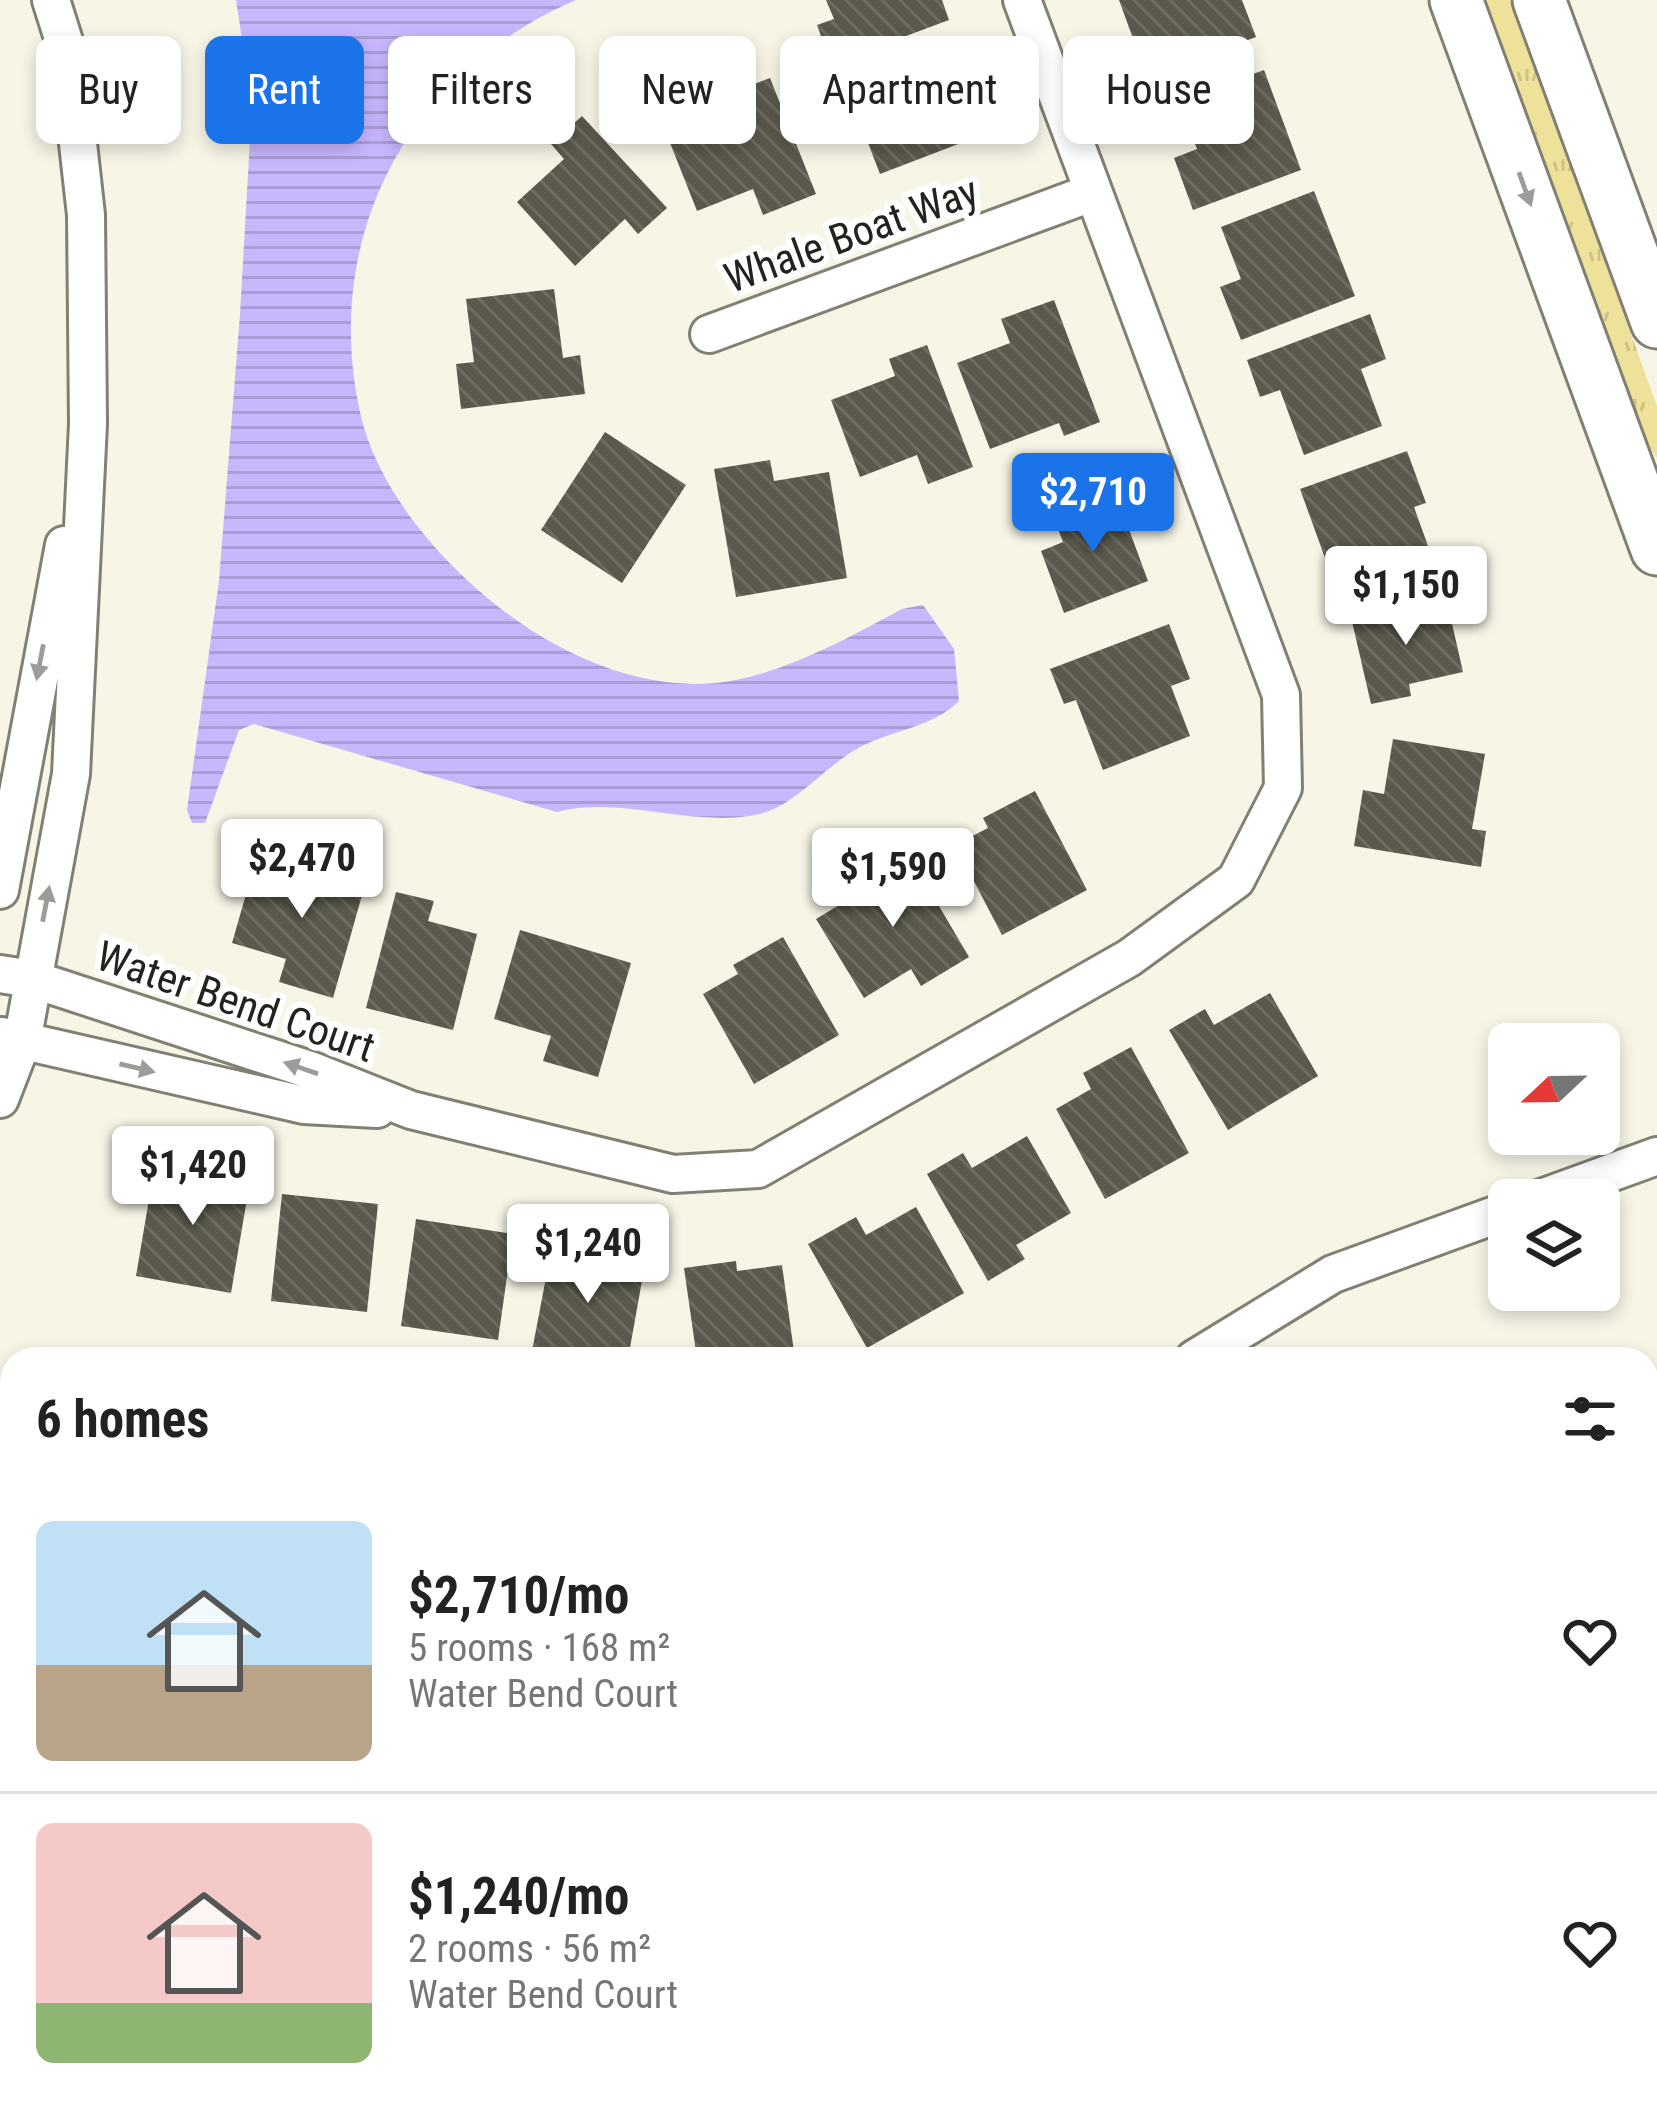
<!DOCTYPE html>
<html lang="en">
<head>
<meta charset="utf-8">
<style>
  :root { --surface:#fff; --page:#f6f6f6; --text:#222; --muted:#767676; --line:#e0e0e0; --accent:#1a73e8 }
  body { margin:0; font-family:"Roboto Condensed",sans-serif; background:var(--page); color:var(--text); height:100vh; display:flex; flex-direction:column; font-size:45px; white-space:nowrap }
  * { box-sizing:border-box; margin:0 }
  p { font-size:39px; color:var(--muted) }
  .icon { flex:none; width:66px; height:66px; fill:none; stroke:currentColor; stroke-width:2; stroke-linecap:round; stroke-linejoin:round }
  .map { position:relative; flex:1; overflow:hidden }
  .panel { position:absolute; left:0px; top:1347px; width:1659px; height:771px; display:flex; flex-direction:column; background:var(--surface); border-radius:36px 36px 0 0; box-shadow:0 6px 18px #0003 }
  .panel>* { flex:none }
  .top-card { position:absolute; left:36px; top:36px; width:1587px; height:108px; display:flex; gap:24px }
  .needle { width:78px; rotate:248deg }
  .fabs { position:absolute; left:1488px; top:1023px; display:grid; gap:24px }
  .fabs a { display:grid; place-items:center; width:132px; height:132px; border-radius:18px; background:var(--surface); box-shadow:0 6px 18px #0003; font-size:60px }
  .price { position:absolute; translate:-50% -102px; padding:0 27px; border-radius:12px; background:#fff; color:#222; font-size:39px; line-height:78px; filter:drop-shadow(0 3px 6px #0008) }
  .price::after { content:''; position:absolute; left:50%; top:72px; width:36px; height:27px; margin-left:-18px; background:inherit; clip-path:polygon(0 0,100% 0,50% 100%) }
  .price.on { background:var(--accent); color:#fff }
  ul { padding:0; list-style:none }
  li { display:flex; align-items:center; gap:36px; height:300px; padding:0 36px }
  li+li { border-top:3px solid var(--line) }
  li span { display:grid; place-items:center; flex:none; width:336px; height:240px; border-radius:18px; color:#555 }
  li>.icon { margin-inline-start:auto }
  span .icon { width:144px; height:144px; fill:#fffc; stroke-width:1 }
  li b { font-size:51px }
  h2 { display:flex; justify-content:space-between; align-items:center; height:144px; padding:0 36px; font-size:51px }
  .pill { padding:0 42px; border-radius:18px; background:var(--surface); box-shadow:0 6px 18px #0003; font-size:42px; line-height:108px }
  .pill.on { background:var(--accent); color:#fff }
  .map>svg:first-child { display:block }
  .built { fill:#edead3 }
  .grass { fill:url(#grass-tufts) }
  .garden { fill:#eee29a }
  .water { fill:url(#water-rules) }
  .building { fill:url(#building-back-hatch) }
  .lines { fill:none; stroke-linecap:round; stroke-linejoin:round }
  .lane-casing { stroke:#828073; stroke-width:24 }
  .street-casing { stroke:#828073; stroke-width:42 }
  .secondary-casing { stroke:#828073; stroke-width:57 }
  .lane { stroke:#fff; stroke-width:18 }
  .street { stroke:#fff; stroke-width:36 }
  .secondary { stroke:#fff; stroke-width:51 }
  .oneway { fill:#9c9c99 }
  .labels { text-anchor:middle; stroke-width:12; stroke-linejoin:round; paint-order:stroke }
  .street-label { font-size:42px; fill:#23221d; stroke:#fff }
</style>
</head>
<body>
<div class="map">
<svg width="1657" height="2117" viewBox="0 0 1657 2117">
  <defs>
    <pattern id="grass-tufts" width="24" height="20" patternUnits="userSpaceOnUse" patternTransform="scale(3)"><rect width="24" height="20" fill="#eee29a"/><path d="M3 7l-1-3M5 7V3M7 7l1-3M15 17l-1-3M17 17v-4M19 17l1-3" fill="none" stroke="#ccc284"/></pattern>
    <pattern id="water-rules" width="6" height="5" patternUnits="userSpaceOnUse" patternTransform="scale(3)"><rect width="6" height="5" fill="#c9b7fe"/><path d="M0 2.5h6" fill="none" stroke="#ac9dd9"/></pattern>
    <pattern id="building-back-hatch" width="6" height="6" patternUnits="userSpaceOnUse" patternTransform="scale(3)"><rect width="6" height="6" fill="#5b594c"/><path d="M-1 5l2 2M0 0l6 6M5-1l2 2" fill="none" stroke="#6f6d62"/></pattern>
  </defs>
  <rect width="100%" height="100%" fill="#f7f5e6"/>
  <path class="built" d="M1657 1611V2117H209L205 2106H1647V1615Z"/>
  <path class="grass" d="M1486 0H1510L1657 406V458L1643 437Z"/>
  <path class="garden" d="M325 2106H743L747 2117H323Z
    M902 2106H1286L1290 2117H906Z"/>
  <path class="water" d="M236 0H576C410 71 321 234 360 412 378 496 454 578 522 624 582 665 661 695 736 680 794 668 850 637 902 609L923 605 954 649 959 701C933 727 893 730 860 747 826 765 796 805 760 814 693 829 624 795 557 812L254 724 239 730 205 823H192L187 810 219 581 240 314 252 104Z"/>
  <path class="building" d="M826 0H942L949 20 831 64 817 25 834 19Z
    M1119 0H1242L1256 37 1147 77Z
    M953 44 987 133 880 174 860 122 873 117 858 79Z
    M1264 70 1301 170 1193 210 1174 158 1197 149 1179 101Z
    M770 78 816 194 763 215 753 189 697 211 661 120Z
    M582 116 667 208 638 234 625 219 575 266 517 202 564 159 551 144Z
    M1314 191 1355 296 1241 340 1220 287 1241 279 1221 227Z
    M554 289 563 358 580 355 585 394 461 409 456 364 474 362 466 299Z
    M1054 300 1100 422 1064 436 1059 423 990 449 957 363 1010 343 1001 319Z
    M1370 314 1386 359 1361 369 1382 426 1304 455 1280 390 1260 397 1247 360Z
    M927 345 973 467 928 484 917 455 860 477 831 400 895 376 889 359Z
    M605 432 686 485 622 583 541 530Z
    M1407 451 1426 503 1414 507 1428 546 1333 580 1300 489Z
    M770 460 774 481 829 472 847 578 736 597 714 469Z
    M1116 494 1148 581 1064 613 1041 551 1063 542 1054 518Z
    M1446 597 1463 672 1409 684 1411 696 1371 704 1351 617Z
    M1169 624 1190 679 1171 686 1190 736 1103 770 1076 700 1064 704 1050 669Z
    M1393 739 1485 754 1472 829 1486 831 1481 867 1354 846 1363 790 1384 794Z
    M1035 791 1087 890 1002 935 955 845 988 828 983 818Z
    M906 850 969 957 921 986 911 969 864 998 816 919 879 881 872 870Z
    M257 856 328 876 331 864 368 874 333 998 279 982 286 959 232 943Z
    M396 892 434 901 428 921 477 934 453 1030 366 1008Z
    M520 930 631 963 598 1077 543 1061 551 1036 494 1019Z
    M783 937 839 1035 754 1084 703 994 738 974 733 965Z
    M1270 993 1318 1076 1228 1130 1169 1030 1205 1009 1214 1025Z
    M1131 1047 1189 1153 1105 1199 1056 1109 1091 1089 1083 1073Z
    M1027 1136 1071 1213 1016 1245 1025 1259 988 1281 927 1174 963 1153 972 1168Z
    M155 1164 250 1181 231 1293 136 1276Z
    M282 1194 378 1204 367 1312 271 1301Z
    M916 1207 964 1293 867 1348 808 1244 856 1217 866 1235Z
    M416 1219 513 1234 498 1340 401 1326Z
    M552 1246 645 1264 628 1359H574L532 1351Z
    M736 1261 737 1271 782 1265 795 1359H697L684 1268Z
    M1657 1415V1496L1647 1500V1419Z
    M0 1903 12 1920V1966L0 1974Z
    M12 2003V2047L0 2051V2007Z
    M12 2083V2106H128L101 2117H0V2087Z"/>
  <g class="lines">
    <g class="lane-casing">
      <path id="lane" d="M1375 2106 1380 2117"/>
    </g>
    <g class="street-casing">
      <path id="street" d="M709 334 1091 193
        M0 890 64 545
        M0 974 32 979 310 1070 411 1110 673 1174 758 1169 1129 958 1236 880 1283 788 1281 695 1022 0
        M2 1036 304 1105 377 1109
        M0 1099 22 1042 71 774 88 424 86 215 68 54 51 0
        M1536 1200 1657 1156
        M1194 1359 1333 1274 1509 1210
        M0 1522 12 1529
        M0 1586 12 1592"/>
    </g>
    <g class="secondary-casing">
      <path id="secondary" d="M1456 0 1657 549
        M1539 0 1657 322"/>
    </g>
    <use href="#lane" class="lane"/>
    <use href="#street" class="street"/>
    <use href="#secondary" class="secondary"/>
  </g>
  <defs><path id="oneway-solid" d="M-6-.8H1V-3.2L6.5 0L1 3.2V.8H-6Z" transform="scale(3)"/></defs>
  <g class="oneway">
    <use href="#oneway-solid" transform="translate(1525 189) rotate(70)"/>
    <use href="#oneway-solid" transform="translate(40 662) rotate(101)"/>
    <use href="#oneway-solid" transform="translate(46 904) rotate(-79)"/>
    <use href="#oneway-solid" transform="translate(137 1068) rotate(13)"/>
    <use href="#oneway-solid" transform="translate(301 1068) rotate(-161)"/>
  </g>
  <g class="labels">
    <g class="street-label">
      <text transform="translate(851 234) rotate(-20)" y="15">Whale Boat Way</text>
      <text transform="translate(236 1001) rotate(19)" y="15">Water Bend Court</text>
    </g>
  </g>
</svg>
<div class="fabs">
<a><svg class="needle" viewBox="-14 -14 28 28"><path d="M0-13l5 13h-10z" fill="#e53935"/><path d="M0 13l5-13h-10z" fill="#767676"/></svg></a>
<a><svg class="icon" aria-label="layers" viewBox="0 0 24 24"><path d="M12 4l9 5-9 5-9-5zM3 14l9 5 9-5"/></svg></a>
</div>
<b class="price on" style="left:1093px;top:555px">$2,710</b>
<b class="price" style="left:1406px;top:648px">$1,150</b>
<b class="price" style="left:302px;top:921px">$2,470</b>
<b class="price" style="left:893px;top:930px">$1,590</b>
<b class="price" style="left:193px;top:1228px">$1,420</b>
<b class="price" style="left:588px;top:1306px">$1,240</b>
<div class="top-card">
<a class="pill">Buy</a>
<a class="pill on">Rent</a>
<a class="pill">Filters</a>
<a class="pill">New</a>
<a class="pill">Apartment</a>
<a class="pill">House</a>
</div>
<section class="panel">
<h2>6 homes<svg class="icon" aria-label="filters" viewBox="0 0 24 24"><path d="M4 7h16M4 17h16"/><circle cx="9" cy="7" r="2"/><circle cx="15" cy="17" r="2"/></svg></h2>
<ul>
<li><span style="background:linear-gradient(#bfe0f5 60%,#b9a48a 0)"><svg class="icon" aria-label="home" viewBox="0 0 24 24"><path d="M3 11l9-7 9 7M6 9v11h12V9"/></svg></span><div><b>$2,710/mo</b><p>5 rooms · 168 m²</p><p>Water Bend Court</p></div><svg class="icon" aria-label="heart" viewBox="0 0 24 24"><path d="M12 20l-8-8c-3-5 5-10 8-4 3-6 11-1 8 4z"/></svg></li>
<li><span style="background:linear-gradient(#f6c9c9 75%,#8fb573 0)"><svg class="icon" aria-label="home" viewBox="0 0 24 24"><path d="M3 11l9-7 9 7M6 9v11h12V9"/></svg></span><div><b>$1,240/mo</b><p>2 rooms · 56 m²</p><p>Water Bend Court</p></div><svg class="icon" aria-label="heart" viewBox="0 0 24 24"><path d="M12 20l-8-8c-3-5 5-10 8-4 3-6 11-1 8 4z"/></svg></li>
</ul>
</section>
</div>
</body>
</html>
